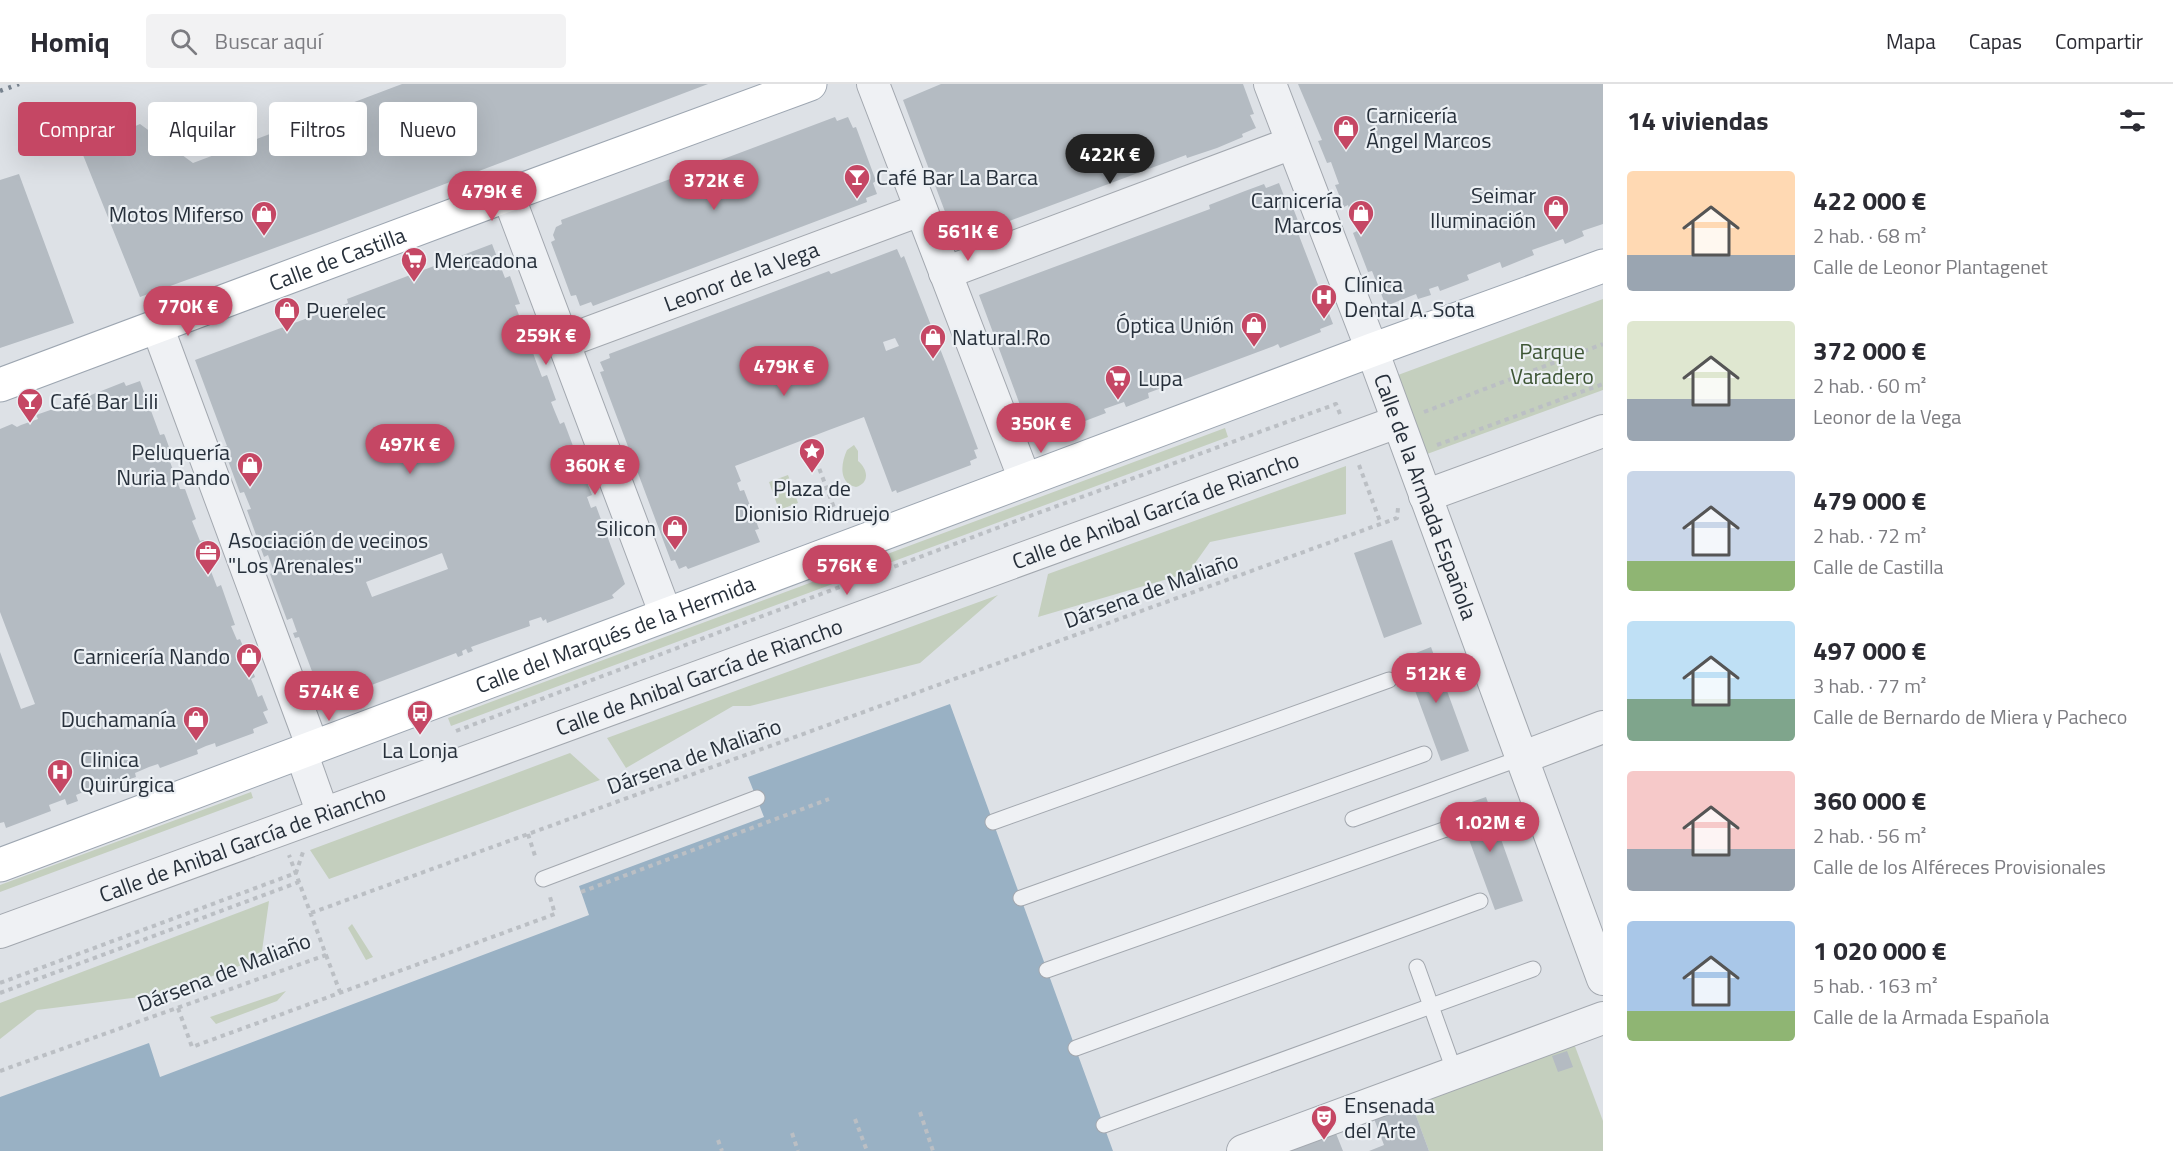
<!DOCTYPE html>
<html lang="es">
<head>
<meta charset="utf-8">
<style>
  :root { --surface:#fff; --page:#f2f2f3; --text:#2b2b33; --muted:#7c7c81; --line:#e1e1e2; --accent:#c54764 }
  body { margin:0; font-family:"Titillium Web",sans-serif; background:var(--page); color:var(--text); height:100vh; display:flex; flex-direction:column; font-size:22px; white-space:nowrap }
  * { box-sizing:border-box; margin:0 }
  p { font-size:20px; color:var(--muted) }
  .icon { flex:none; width:33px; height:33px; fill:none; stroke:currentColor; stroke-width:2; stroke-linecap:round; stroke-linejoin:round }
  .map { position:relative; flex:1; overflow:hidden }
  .sheet { display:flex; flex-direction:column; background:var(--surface); width:570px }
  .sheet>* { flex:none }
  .banner { position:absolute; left:18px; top:18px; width:570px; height:54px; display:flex; gap:12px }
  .price { position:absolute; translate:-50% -51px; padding:0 14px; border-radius:21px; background:var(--accent); color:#fff; font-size:20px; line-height:39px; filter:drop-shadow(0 2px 3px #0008) }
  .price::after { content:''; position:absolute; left:50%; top:36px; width:18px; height:14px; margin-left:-9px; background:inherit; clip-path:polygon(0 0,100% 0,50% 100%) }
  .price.current { background:#222; color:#fff }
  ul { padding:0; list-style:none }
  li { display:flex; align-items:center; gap:18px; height:150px; padding:0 24px }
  li span { display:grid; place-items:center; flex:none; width:168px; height:120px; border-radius:6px; color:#555 }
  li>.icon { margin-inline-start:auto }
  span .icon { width:72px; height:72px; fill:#fffc; stroke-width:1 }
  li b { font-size:26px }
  h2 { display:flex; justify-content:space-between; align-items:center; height:72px; padding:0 24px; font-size:26px }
  .pill { padding:0 21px; border-radius:6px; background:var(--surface); box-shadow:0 6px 24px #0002; font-size:21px; line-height:54px }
  .pill.current { background:var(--accent); color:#fff }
  header { display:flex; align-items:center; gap:36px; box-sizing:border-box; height:84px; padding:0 30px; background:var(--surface); border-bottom:2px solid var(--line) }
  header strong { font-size:28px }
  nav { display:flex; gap:33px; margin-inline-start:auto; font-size:21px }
  .search { width:420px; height:54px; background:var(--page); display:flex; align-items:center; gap:15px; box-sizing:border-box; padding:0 21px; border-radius:6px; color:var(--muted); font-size:22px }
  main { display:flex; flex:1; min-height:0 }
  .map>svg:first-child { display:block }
  .green { fill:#c4cfbe }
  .water { fill:#99b1c4 }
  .building { fill:#b4bbc2; fill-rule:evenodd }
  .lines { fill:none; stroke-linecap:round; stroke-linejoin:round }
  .lane-casing { stroke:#a3a8af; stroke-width:17 }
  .street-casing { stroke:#a3a8af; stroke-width:34 }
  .primary-casing { stroke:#9da6b1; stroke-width:35 }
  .path { stroke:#bbbfc4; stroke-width:4; stroke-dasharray:4.5 4.5; stroke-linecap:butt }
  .lane { stroke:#eff1f4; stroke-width:15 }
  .street { stroke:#eff1f4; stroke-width:32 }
  .primary { stroke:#fff; stroke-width:33 }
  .rail { stroke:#77828e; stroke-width:4.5; stroke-dasharray:3 6; stroke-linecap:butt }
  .labels { text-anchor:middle; stroke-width:4.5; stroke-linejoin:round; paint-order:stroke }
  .poi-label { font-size:22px; fill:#27303b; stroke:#ecf0f4; text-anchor:start }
  .street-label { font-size:22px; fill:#27303b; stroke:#ecf0f4 }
  .park-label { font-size:22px; fill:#3e5635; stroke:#ecf0f4 }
</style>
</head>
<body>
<header>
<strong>Homiq</strong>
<div class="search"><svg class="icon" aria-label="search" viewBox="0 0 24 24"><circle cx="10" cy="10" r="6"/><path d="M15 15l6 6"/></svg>Buscar aquí</div>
<nav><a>Mapa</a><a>Capas</a><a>Compartir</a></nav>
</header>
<main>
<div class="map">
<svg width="1603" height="1067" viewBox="0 0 1603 1067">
  <rect width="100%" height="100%" fill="#dde1e6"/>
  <path class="green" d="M1603 215V306L1427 370 1398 291Z
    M1225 344 1228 353 451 642 448 634Z
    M854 361 858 367V377C868 385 870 399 856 403 838 399 841 379 847 366Z
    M1346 382V430L1210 458 1188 489 1038 533 1048 490Z
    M788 391 798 419 779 426 769 398Z
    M998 511 920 579 750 622H733L626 684 607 654Z
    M570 669 600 696 329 795 310 766Z
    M251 708 253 714 0 808V801Z
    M269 817 261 874 164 910 37 926 0 955V919Z
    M352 840 373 873 366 876 348 844Z
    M286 907 277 917 216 940 210 933Z
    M1573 957 1603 1037V1067H1429L1411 1018Z"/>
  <path class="water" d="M950 620 1113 1067H0V1013L149 959 160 993 589 831 579 802 764 733 748 693Z"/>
  <path class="building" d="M402 0H708L321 147 140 213 81 66 140 40 193 79Z
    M941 0H1243L1254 30 1250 31 1256 44 1242 50 1243 53 1217 64 1187 74 1186 71 956 157 903 16Z
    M1298 0H1603V140L1582 147 1584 152 1565 160 1563 155 1532 166 1534 171 1502 184 1500 178 1467 191 1469 196 1440 207 1438 202 1429 205 1431 211 1418 215 1416 210 1386 222 1372 187 1368 188 1353 149 1357 147 1352 134 1348 121 1344 123 1335 101 1339 100 1331 78 1327 79 1318 57 1322 56Z
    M835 33 837 37 848 33 853 44 856 43 876 97 873 99 877 110 866 114 867 118 593 222 591 218 580 222 576 211 571 212 551 158 555 156 553 151 556 143 562 140 561 136Z
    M19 90 74 239 0 264V96Z
    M1279 99 1284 112 1288 111 1302 147 1298 149 1333 240 1320 245 1321 248 1280 264 1278 260 1274 262 1148 309 1149 314 1126 323 1124 318 1104 325 1106 329 1072 342 1071 338 1032 353 979 211 1210 125 1209 121 1245 107 1264 100 1266 104Z
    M492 160 505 194 510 192 520 220 515 221 524 244 528 242 538 267 533 269 537 280 542 293 547 291 556 316 551 318 555 328 560 340 564 338 573 362 569 364 578 388 582 386 592 411 587 413 591 424 596 422 625 500 612 511 614 514 547 539 546 535 543 537 541 533 529 537 530 542 471 563 473 567 468 569 466 565 462 567 463 571 458 573 456 569 324 619 299 553 295 554 293 549 297 548 292 534 287 536 270 490 274 488 268 471 264 473 256 451 247 426 251 425 244 408 240 409 223 363 227 362 195 276 348 219 347 215ZM442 469 448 485 372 513 366 498Z
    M897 165 901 174 904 172 946 280 978 365 974 366 977 374 970 377 971 381 897 409 896 406 892 408 864 333 829 346 735 382 741 397 737 399 740 407 744 406 759 445 755 446 760 458 688 485 686 482 679 485 675 476 671 477 600 288 604 287 600 278 610 274 609 270 829 187 831 190ZM895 254 899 262 886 267 883 258Z
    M140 297 160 351 164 350 165 352 173 374 169 375 180 405H185L196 435 192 437 200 457 204 456 213 480 209 482 217 503 221 501 235 541 231 542 237 556 240 555 245 567 255 593 251 595 254 602 258 613 262 611 268 626 263 628 268 639 253 645 254 649 216 663 215 659 206 662 197 666 198 670 160 684 158 680 149 683 135 689 136 693 103 705 101 701 76 711 78 717 67 721 65 715 49 721 51 727 6 744 4 738 0 739V568L21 625 35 620 0 528V345L12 340 17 343 21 341 38 335 36 331 59 323 60 327 87 316 86 313 124 298 126 302Z
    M1392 456 1422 540 1384 554 1354 469Z
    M1431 563 1469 667 1441 677 1403 574Z
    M1486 713 1523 817 1495 826 1457 723Z
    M1567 967 1573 983 1558 988 1552 972Z
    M1411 1018 1429 1067H1369L1384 1061 1373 1032Z
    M1335 1047 1343 1067H1283Z"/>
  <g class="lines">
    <g class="lane-casing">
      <path id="lane" d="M1353 735 1521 674
        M993 738 1389 596
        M543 795 757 714
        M1021 814 1424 670
        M1417 883 1455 989
        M1047 886 1449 744
        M1076 964 1480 817
        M1104 1041 1533 885"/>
    </g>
    <g class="street-casing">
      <g id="street">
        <path d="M873 0 1025 396"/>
        <path id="s1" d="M1270 0 1372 266 1603 895"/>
        <path d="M508 111 666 531"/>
        <path d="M945 189 1292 59"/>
        <path d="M157 242 313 664"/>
        <path id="s2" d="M564 258 920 126"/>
        <path d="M1425 412 1603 347"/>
        <path d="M301 668 323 730"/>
        <path d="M1521 674 1603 643"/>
        <path id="s3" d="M0 848 1397 338"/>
        <path d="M1243 1067 1603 934"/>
      </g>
    </g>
    <g class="primary-casing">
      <g id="primary">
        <path id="s4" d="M0 301 508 111 810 0"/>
        <path id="s5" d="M0 781 1372 266 1603 182"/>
      </g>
    </g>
    <path class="path" d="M1424 328 1603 260
      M1437 361 1603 300
      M813 368 839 437
      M1359 381 1381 440
      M456 647 997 444 1336 320 1340 330
      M528 750 536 775
      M581 808 829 715
      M311 829 1397 434 1398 424
      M326 871 340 908
      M0 899 296 789 303 768
      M0 909 299 798
      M178 924 192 963 555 830 550 813
      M0 987 326 871 289 771
      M920 1028 933 1067
      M855 1035 867 1067
      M792 1049 798 1067
      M718 1056 722 1067"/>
    <use href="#lane" class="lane"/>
    <use href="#street" class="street"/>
    <use href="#primary" class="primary"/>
    <path class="rail" d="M0 7 19 0"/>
  </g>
  <defs>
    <g id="shop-pin" transform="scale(1.35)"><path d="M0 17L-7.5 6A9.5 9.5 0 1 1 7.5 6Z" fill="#c54764" stroke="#ecf0f4"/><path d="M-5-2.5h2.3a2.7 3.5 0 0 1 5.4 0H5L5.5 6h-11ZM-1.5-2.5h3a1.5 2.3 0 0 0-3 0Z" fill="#fff"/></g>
    <g id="bar-pin" transform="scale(1.35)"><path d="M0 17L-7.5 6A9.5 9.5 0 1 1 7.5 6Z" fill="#c54764" stroke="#ecf0f4"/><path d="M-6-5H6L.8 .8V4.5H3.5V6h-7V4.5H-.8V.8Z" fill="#fff"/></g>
    <g id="supermarket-pin" transform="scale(1.35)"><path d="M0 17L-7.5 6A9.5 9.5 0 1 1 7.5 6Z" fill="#c54764" stroke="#ecf0f4"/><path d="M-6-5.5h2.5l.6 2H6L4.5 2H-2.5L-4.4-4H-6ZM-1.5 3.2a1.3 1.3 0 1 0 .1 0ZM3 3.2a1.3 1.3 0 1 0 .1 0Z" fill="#fff"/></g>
    <g id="hospital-pin" transform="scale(1.35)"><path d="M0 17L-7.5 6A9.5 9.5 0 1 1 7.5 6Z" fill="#c54764" stroke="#ecf0f4"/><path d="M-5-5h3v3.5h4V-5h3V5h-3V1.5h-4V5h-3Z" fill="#fff"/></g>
    <g id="sight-pin" transform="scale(1.35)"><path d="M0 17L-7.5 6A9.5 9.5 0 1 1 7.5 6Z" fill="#c54764" stroke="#ecf0f4"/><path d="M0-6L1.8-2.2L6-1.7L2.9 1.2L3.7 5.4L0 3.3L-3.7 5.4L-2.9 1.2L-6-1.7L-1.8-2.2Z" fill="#fff"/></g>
    <g id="office-pin" transform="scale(1.35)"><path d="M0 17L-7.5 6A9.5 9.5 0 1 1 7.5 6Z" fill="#c54764" stroke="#ecf0f4"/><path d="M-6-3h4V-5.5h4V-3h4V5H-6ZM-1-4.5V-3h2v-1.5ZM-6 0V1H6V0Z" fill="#fff"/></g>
    <g id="bus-pin" transform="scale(1.35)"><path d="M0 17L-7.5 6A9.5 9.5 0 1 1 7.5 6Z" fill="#c54764" stroke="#ecf0f4"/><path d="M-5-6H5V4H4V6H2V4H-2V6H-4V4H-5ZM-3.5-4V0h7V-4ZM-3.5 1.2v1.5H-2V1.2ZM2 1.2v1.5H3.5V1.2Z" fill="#fff"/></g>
    <g id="theatre-pin" transform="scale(1.35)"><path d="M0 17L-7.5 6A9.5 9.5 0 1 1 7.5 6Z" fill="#c54764" stroke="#ecf0f4"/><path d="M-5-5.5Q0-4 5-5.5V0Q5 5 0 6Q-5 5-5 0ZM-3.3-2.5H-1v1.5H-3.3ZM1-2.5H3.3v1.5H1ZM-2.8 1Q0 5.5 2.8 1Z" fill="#fff"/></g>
  </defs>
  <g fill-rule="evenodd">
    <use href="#shop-pin" x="1346" y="44"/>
    <use href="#bar-pin" x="857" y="93"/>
    <use href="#shop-pin" x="1556" y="124"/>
    <use href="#shop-pin" x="1361" y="129"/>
    <use href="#shop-pin" x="264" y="130"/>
    <use href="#supermarket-pin" x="414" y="176"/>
    <use href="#hospital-pin" x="1324" y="213"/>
    <use href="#shop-pin" x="287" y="226"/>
    <use href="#shop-pin" x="1254" y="241"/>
    <use href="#shop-pin" x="933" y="253"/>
    <use href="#supermarket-pin" x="1118" y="294"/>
    <use href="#bar-pin" x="30" y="317"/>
    <use href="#sight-pin" x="812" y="367"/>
    <use href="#shop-pin" x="250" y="381"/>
    <use href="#shop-pin" x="675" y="444"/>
    <use href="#office-pin" x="208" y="469"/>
    <use href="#shop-pin" x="249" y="572"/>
    <use href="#bus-pin" x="420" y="629"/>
    <use href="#shop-pin" x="196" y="635"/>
    <use href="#hospital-pin" x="60" y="688"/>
    <use href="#theatre-pin" x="1324" y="1034"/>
  </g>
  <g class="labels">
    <g class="poi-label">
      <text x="1366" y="39">Carnicería<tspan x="1366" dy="25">Ángel Marcos</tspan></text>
      <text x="876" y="101">Café Bar La Barca</text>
      <text x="1536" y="119" text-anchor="end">Seimar<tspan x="1536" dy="25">Iluminación</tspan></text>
      <text x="1342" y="124" text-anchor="end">Carnicería<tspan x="1342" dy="25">Marcos</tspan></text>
      <text x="244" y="138" text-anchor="end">Motos Miferso</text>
      <text x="434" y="184">Mercadona</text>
      <text x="1344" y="208">Clínica<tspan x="1344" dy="25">Dental A. Sota</tspan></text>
      <text x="306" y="234">Puerelec</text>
      <text x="1234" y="249" text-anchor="end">Óptica Unión</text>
      <text x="952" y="261">Natural.Ro</text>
      <text x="1138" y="302">Lupa</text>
      <text x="50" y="325">Café Bar Lili</text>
      <text x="230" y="376" text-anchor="end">Peluquería<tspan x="230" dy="25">Nuria Pando</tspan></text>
      <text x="812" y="412" text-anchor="middle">Plaza de<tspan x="812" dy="25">Dionisio Ridruejo</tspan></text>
      <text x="656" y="452" text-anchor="end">Silicon</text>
      <text x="228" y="464">Asociación de vecinos<tspan x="228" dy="25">"Los Arenales"</tspan></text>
      <text x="230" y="580" text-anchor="end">Carnicería Nando</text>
      <text x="176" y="643" text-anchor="end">Duchamanía</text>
      <text x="420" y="674" text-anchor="middle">La Lonja</text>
      <text x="80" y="683">Clinica<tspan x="80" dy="25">Quirúrgica</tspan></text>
      <text x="1344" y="1029">Ensenada<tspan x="1344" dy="25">del Arte</tspan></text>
    </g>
    <g class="street-label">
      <text dy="8" stroke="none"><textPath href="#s4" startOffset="360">Calle de Castilla</textPath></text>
      <text dy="8" stroke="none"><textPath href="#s2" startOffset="189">Leonor de la Vega</textPath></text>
      <text dy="8" stroke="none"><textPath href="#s1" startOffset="441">Calle de la Armada Española</textPath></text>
      <text dy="8" stroke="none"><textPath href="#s3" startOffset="1230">Calle de Anibal García de Riancho</textPath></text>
      <text transform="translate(1151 506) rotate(-20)" y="8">Dársena de Maliaño</text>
      <text dy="8" stroke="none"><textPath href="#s5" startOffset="657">Calle del Marqués de la Hermida</textPath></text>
      <text dy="8" stroke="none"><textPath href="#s3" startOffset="744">Calle de Anibal García de Riancho</textPath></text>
      <text transform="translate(694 672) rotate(-20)" y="8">Dársena de Maliaño</text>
      <text dy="8" stroke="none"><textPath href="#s3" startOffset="258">Calle de Anibal García de Riancho</textPath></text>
      <text transform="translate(224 888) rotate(-21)" y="8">Dársena de Maliaño</text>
    </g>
    <g class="park-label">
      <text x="1552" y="275">Parque<tspan x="1552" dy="25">Varadero</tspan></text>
    </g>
  </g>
</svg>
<b class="price current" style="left:1110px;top:101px">422K €</b>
<b class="price" style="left:714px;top:127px">372K €</b>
<b class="price" style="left:492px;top:138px">479K €</b>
<b class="price" style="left:968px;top:178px">561K €</b>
<b class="price" style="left:188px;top:253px">770K €</b>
<b class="price" style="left:546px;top:282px">259K €</b>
<b class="price" style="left:784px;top:313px">479K €</b>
<b class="price" style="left:1041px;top:370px">350K €</b>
<b class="price" style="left:410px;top:391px">497K €</b>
<b class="price" style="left:595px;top:412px">360K €</b>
<b class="price" style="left:847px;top:512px">576K €</b>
<b class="price" style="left:1436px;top:620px">512K €</b>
<b class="price" style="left:329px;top:638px">574K €</b>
<b class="price" style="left:1490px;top:769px">1.02M €</b>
<div class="banner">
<a class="pill current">Comprar</a>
<a class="pill">Alquilar</a>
<a class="pill">Filtros</a>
<a class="pill">Nuevo</a>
</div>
</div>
<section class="sheet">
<h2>14 viviendas<svg class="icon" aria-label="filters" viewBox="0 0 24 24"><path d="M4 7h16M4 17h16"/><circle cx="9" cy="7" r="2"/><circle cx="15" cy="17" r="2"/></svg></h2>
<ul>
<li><span style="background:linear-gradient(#ffd9b3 70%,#9aa5b1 0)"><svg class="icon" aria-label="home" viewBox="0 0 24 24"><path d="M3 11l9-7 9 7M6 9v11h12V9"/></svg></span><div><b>422 000 €</b><p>2 hab. · 68 m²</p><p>Calle de Leonor Plantagenet</p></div></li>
<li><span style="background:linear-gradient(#dfe7d0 65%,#9aa5b1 0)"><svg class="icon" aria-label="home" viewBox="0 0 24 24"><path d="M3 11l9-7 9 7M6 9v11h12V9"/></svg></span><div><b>372 000 €</b><p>2 hab. · 60 m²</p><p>Leonor de la Vega</p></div></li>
<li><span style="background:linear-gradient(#c9d6e8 75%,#8fb573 0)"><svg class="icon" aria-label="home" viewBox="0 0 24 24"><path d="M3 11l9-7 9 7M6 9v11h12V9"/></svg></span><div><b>479 000 €</b><p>2 hab. · 72 m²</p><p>Calle de Castilla</p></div></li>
<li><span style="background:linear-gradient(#bfe0f5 65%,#7fa58c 0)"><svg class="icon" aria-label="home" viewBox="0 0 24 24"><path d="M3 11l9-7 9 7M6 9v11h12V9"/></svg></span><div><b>497 000 €</b><p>3 hab. · 77 m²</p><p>Calle de Bernardo de Miera y Pacheco</p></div></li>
<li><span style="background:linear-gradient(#f6c9c9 65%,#9aa5b1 0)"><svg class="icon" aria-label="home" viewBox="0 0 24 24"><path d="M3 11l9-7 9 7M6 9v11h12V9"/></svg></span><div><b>360 000 €</b><p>2 hab. · 56 m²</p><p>Calle de los Alféreces Provisionales</p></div></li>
<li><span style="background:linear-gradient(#a9c7e8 75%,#8fb573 0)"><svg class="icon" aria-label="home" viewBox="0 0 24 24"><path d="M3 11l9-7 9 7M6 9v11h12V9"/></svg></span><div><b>1 020 000 €</b><p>5 hab. · 163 m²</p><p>Calle de la Armada Española</p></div></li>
</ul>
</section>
</main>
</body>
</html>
